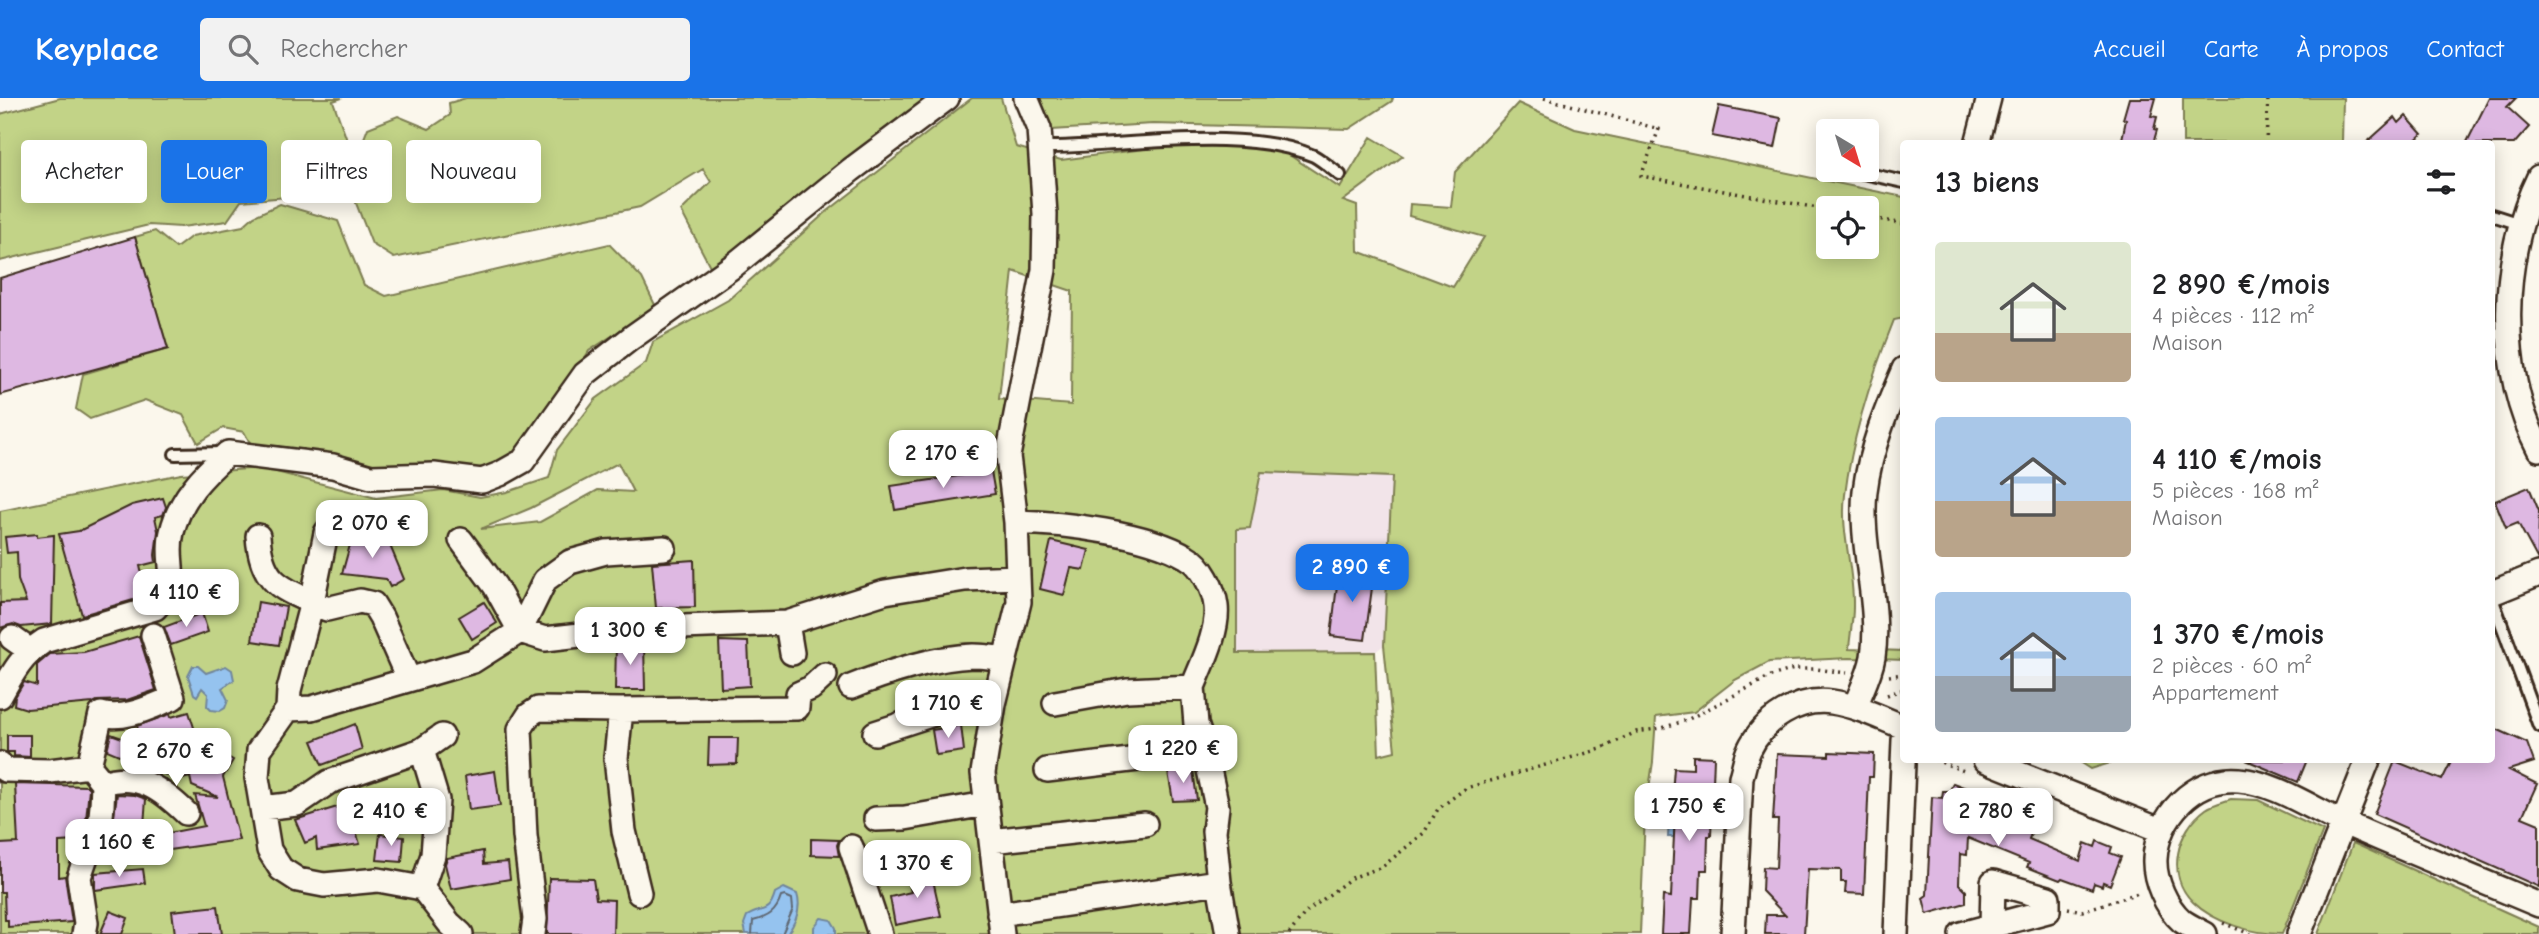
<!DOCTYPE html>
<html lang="fr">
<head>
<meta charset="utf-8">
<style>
  :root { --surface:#fff; --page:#f2f2f2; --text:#202124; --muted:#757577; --accent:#1a73e8 }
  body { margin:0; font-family:"Comic Neue",sans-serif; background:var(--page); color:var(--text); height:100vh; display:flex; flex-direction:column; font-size:26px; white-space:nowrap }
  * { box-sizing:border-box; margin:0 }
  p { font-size:23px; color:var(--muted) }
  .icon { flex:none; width:38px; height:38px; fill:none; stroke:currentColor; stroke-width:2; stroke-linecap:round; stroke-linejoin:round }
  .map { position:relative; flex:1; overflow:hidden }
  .drawer { position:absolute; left:1900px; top:42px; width:595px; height:623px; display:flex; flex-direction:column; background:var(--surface); border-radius:7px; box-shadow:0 4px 18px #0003 }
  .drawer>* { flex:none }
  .top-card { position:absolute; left:21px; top:42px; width:665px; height:63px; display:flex; gap:14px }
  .needle { width:46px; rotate:142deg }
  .tools { position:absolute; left:1816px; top:21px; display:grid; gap:14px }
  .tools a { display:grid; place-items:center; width:63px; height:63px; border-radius:7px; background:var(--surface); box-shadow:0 4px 18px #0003; font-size:35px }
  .price { position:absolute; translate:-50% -60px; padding:0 16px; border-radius:14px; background:#fff; color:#222; font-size:23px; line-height:46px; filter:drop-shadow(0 2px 4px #0008) }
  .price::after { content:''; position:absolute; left:50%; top:42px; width:21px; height:16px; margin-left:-10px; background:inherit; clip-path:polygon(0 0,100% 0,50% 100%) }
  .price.active { background:var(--accent); color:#fff }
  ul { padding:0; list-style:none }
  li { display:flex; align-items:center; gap:21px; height:175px; padding:0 35px }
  li span { display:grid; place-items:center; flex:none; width:196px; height:140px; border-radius:7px; color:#555 }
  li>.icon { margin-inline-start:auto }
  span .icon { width:84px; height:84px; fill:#fffc; stroke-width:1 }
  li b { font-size:30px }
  h2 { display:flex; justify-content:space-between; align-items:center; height:84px; padding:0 35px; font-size:30px }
  .chip { padding:0 24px; border-radius:7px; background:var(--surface); box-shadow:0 4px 18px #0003; font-size:24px; line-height:63px }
  .chip.active { background:var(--accent); color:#fff }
  header { display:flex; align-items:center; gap:42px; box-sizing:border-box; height:98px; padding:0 35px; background:var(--accent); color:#fff }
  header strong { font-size:33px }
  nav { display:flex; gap:38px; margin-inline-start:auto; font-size:24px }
  .search { width:490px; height:63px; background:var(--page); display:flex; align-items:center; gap:18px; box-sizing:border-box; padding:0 24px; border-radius:7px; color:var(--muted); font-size:26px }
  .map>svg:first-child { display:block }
  .built { fill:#f2e4e9 }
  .green { fill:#c2d387; stroke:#7e7e52; stroke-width:2; fill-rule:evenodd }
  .water { fill:#95c3ef; stroke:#71869b; stroke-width:2 }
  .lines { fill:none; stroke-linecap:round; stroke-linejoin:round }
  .shore { stroke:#5f6772; stroke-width:2 }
  .building { fill:#deb8e2; stroke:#3b2a1e; stroke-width:2 }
  .lane-casing { stroke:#3b2a1e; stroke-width:16 }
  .street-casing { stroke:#3b2a1e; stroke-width:28 }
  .path { stroke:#3b2a1e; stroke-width:3.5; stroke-dasharray:2 5; stroke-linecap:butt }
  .lane { stroke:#fbf7ec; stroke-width:10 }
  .street { stroke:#fbf7ec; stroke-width:23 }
</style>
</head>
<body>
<header>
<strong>Keyplace</strong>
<div class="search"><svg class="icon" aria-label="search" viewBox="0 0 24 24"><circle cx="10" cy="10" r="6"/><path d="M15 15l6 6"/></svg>Rechercher</div>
<nav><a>Accueil</a><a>Carte</a><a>À propos</a><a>Contact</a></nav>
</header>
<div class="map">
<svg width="2539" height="836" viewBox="0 0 2539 836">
  <rect width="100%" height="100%" fill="#fbf7ec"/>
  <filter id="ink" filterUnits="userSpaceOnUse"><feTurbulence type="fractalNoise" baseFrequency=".0143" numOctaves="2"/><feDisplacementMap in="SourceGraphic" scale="14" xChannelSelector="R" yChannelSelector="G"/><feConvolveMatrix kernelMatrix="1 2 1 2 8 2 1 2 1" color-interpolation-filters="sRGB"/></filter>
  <g filter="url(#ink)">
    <path class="built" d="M1261 374 1392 379 1384 547 1375 554 1237 556V430H1250Z"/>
    <path class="green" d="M60 0H342L333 3 349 48 346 94 241 103 227 123 181 129 149 127 0 163V16Z
      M466 0H935L901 20 713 174 681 113 711 84 703 71 640 109 394 160 372 146 356 105 358 56 368 30 398 18 429 31 450 17 449 5Z
      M972 0H1001L1016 49 1061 62 1174 47H1241L1283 53 1340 90 1371 39 1403 58 1343 103 1357 108 1358 153 1453 189 1484 139 1409 118 1410 106 1451 109 1455 74 1518 5 1575 31 1904 99V220L1894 222C1872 277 1852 337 1845 397 1840 434 1854 471 1853 509 1853 523 1850 537 1849 551L1904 553V562L1849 560 1769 564 1735 582 1694 614 1656 619 1653 664 1645 717 1640 836H0V413L181 376 261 370 376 400 443 392 480 399 507 394 549 380 557 352 596 301 646 265 653 244 728 202 824 116ZM1829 110H1867V149H1829ZM1013 173 1072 193 1071 307 999 301ZM618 365 633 394 598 392 540 424 481 431 531 410ZM1261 374 1392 379 1384 547 1395 653 1379 657 1375 554 1237 555V431L1250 430Z
      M1038 0H1393L1392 3 1349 31 1153 26 1051 32Z
      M2183 0H2343L2342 45H2183Z
      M280 106 338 123 364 187 386 198 609 146 642 180 656 209 589 253 546 325 519 357 481 380 374 375 253 350 244 334 223 330 198 345 183 317 145 302 90 321 76 311 83 276 168 251 135 139 155 133 176 150 192 138 243 128 254 118Z
      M2077 662H2120L2091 671Z
      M2231 701 2258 702 2323 733 2282 836C2254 836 2214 825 2193 804 2165 777 2177 732 2206 711 2213 706 2223 704 2231 701Z
      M2353 745 2539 829V836H2318Z"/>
    <path class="water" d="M193 568H198L206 575 226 568 232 572 234 582 222 590 228 602 225 610 220 613 211 612 207 608 208 596 202 590 197 598 194 596 188 578Z
      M1670 704H1675L1674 739H1668Z
      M784 790 797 796C802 811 796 824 787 836H746L744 826 747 818C762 809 769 816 775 795Z
      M821 820 831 822 836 830V836H814V829Z"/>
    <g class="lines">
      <path class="shore" d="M752 836 753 823C768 819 776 815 781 799L785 798 792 801 793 811 782 836"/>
    </g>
    <path class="building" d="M2129 0H2156L2151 18 2157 19 2154 31 2157 32 2153 46H2121L2126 22 2123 21Z
      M2489 0H2516L2507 9 2529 29 2514 46H2466Z
      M1719 8 1781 20 1775 50 1712 38Z
      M2406 18 2422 36 2411 46H2365L2395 19 2399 25Z
      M135 139 168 251 0 297V180Z
      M991 373 995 396 895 412 891 388Z
      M2529 389 2539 413 2538 462 2518 425 2506 430 2495 403Z
      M163 400 166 409 163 417 155 419 158 433 155 457 156 464 140 468 147 498 82 517 59 436 79 433 132 407Z
      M37 436V439L54 437 52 526 21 529 13 526 0 530V505L26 504 18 482 17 454 7 455 5 439Z
      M353 436 389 445 404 481 390 489 386 481 342 476Z
      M1051 443 1089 452 1084 472 1071 470 1064 497 1040 491Z
      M694 462 695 509 656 510 652 465Z
      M1339 470 1374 475 1365 542 1331 538Z
      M258 504 286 509 279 547 252 543Z
      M484 504 497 525 472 541 459 519Z
      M202 515 208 534 171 547 164 529Z
      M139 538 156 592 127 602 97 603 93 605 27 611 14 607 15 599 24 584 37 588V567L50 556 84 554Z
      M719 543 748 544 750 588 721 590Z
      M644 545 645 592H615L616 547Z
      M189 614 198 642 233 662 223 679 239 742 162 753 109 754 117 696 135 697 146 701 143 740 204 728 195 697 218 699 192 688 190 679 179 682 164 676 157 646 119 657 107 652 111 636 142 647 137 628 170 616 171 619Z
      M355 626 362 652 322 667 312 643Z
      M961 627 964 653 936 657 932 632Z
      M2492 629 2527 645 2534 664 2509 672 2537 686 2522 719 2539 726V789L2374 716 2395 663 2442 682 2452 662H2492Z
      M7 637H30V659L14 658V654H7Z
      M709 640H738L737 666 708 667Z
      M1829 654 1874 656 1873 679H1869L1864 796 1845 795 1846 784H1841V772L1808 771 1804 836H1765L1766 817H1785L1762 793 1763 769 1776 770 1778 722H1773L1777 656 1829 658Z
      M1693 658 1714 659 1711 738H1708L1707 772H1701L1700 800H1693L1691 836H1661L1663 798 1671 799 1676 696H1672L1674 670 1693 671Z
      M2246 662H2307L2298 684Z
      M1193 671 1197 702 1173 703 1168 674Z
      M495 673 500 708 469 712 465 678Z
      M1953 685 1971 692 1970 699 2035 725 2029 741 2080 763 2085 745 2095 749 2097 743 2112 749 2110 755 2121 759 2110 787 2103 784 2102 788 2094 785 2092 791 2062 780 2060 782 2027 769 2029 765 1968 740 1967 757 1960 756 1959 786 1966 793V805L1927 816 1923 800 1927 797 1932 699 1942 700 1943 693H1950Z
      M15 686 87 688 89 690 85 733 79 743 59 744V779L65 778 72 824 8 829V822H5L4 794H0V746L18 745Z
      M347 706 360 746 317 752 316 740 305 745 295 722Z
      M380 736 404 739 402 764 377 762Z
      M811 741 839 742 837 747 839 758 811 757Z
      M483 753 484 766 508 764 510 781 451 791 445 766 447 760Z
      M143 771 145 785 95 792V775Z
      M931 773 941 818 895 827 890 799 911 794 907 777Z
      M549 780 593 781 596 801 614 802 613 836H547Z
      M218 808 222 836H175L172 813Z
      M110 813 128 820 122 836H100Z"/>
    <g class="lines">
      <g class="lane-casing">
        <path id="lane" d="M1040 49C1119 50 1242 27 1314 58 1323 63 1332 71 1340 77
          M1850 72 1904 84
          M2492 117 2520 126
          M2492 236 2510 235
          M175 356 222 355
          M2492 500 2539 628"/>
      </g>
      <g class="street-casing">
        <path id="street" d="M1977 46 1989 0
          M2539 79C2500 158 2497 273 2539 351
          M1016 424C1063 425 1147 435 1187 459 1202 467 1214 491 1216 508 1219 533 1202 566 1193 589
          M258 438C261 480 276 489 312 504L326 435 335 422 347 420 367 421
          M461 442 495 488 520 533 545 541 632 531 787 525 885 494 965 481 1018 479
          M2492 495 2539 476
          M787 525 792 555
          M12 540 29 552
          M851 589C885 575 936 559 973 558 983 558 995 560 1005 560
          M0 598C12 576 22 557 44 543L155 510C184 481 164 466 172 434 180 400 203 377 228 355L333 368 371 379 434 377 482 383 500 376 523 363 585 276 631 240 733 168 851 72 947 0
          M1055 605 1127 592 1193 589 1196 626 1205 653 1217 709 1214 733 1219 784 1228 836
          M1855 609C1861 593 1870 576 1873 559 1881 506 1859 447 1865 393 1870 351 1887 310 1904 271
          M288 611 289 592 312 504 327 511 360 503 373 506 381 519 408 580
          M875 635 964 606H994
          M422 652 437 702 433 757 422 790 449 825 461 836
          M1985 662 2160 732
          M0 666 5 672 50 673 89 668
          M89 668 101 616C125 623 152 608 173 600L153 537
          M1047 672 1205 653
          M103 685C138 673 162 692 186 715
          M262 710 297 706 329 684 422 652 442 638
          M876 721 905 720 986 706
          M991 743 1145 726
          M851 749 880 836
          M422 790 378 782 324 787 298 782 281 771 269 752 257 680 259 652 288 611 312 610 473 563 520 533 545 482 570 464 606 454 664 450
          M639 795 624 733 616 660 621 612 797 610 798 596 811 590 825 577
          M999 816 1219 784
          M84 836 86 825 79 779 86 759 99 737 102 708 103 685 89 668
          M533 836 535 821 525 738 520 631 529 617 538 611 621 612
          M1002 836 983 675 994 606 1019 504 1016 424 1008 358 1044 172 1045 116 1039 31 1026 0
          M1733 836 1741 679C1744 670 1745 660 1749 652 1763 622 1798 599 1832 604 1857 608 1881 620 1904 629
          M1896 836 1904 642
          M1961 836 2048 813V800L1993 784 1992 828
          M2205 836C2198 832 2189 828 2182 823 2166 809 2154 782 2155 761 2157 719 2194 678 2239 682 2275 685 2309 709 2342 724 2407 753 2473 779 2539 807
          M2299 836 2368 662"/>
      </g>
      <path class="path" d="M1544 0 1659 31 1641 78 1829 112
        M2266 46 2268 0
        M1867 119 1904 126
        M1889 578 1904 576
        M1887 597 1904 591
        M1935 662 1967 674
        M2068 810 2082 813 2138 795
        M2223 825 2250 836
        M1289 836 1305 815 1351 780 1382 769 1424 735 1438 711 1466 690 1601 651 1636 634 1662 630 1687 622 1771 578 1794 571H1816L1847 575"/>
      <use href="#lane" class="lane"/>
      <use href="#street" class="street"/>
    </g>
  </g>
</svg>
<div class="tools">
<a><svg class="needle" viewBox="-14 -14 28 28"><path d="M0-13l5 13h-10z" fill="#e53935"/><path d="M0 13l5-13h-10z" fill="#757577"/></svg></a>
<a><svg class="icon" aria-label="locate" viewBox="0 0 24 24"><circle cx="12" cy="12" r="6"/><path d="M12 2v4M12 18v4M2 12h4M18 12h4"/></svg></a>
</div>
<b class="price" style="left:943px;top:392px">2 170 €</b>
<b class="price" style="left:372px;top:462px">2 070 €</b>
<b class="price active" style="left:1352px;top:506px">2 890 €</b>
<b class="price" style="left:186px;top:531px">4 110 €</b>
<b class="price" style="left:630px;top:569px">1 300 €</b>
<b class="price" style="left:948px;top:642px">1 710 €</b>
<b class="price" style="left:1183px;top:687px">1 220 €</b>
<b class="price" style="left:176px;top:690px">2 670 €</b>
<b class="price" style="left:1689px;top:745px">1 750 €</b>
<b class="price" style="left:391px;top:750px">2 410 €</b>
<b class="price" style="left:1998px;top:750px">2 780 €</b>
<b class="price" style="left:119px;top:781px">1 160 €</b>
<b class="price" style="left:917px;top:802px">1 370 €</b>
<div class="top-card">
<a class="chip">Acheter</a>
<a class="chip active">Louer</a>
<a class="chip">Filtres</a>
<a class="chip">Nouveau</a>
</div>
<section class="drawer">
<h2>13 biens<svg class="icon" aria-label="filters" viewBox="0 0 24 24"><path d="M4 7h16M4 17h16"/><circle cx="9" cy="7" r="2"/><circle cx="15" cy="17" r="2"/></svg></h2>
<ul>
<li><span style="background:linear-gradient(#dfe7d0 65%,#b9a48a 0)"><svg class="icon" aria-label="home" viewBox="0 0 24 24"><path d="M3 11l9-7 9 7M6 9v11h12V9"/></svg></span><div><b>2 890 €/mois</b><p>4 pièces · 112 m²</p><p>Maison</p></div></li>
<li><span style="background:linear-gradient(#a9c7e8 60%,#b9a48a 0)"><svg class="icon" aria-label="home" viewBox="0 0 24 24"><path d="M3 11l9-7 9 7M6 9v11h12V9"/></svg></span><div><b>4 110 €/mois</b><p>5 pièces · 168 m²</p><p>Maison</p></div></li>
<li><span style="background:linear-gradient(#a9c7e8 60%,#9aa5b1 0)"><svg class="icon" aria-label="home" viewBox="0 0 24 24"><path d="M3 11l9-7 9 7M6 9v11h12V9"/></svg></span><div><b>1 370 €/mois</b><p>2 pièces · 60 m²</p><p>Appartement</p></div></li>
</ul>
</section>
</div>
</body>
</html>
